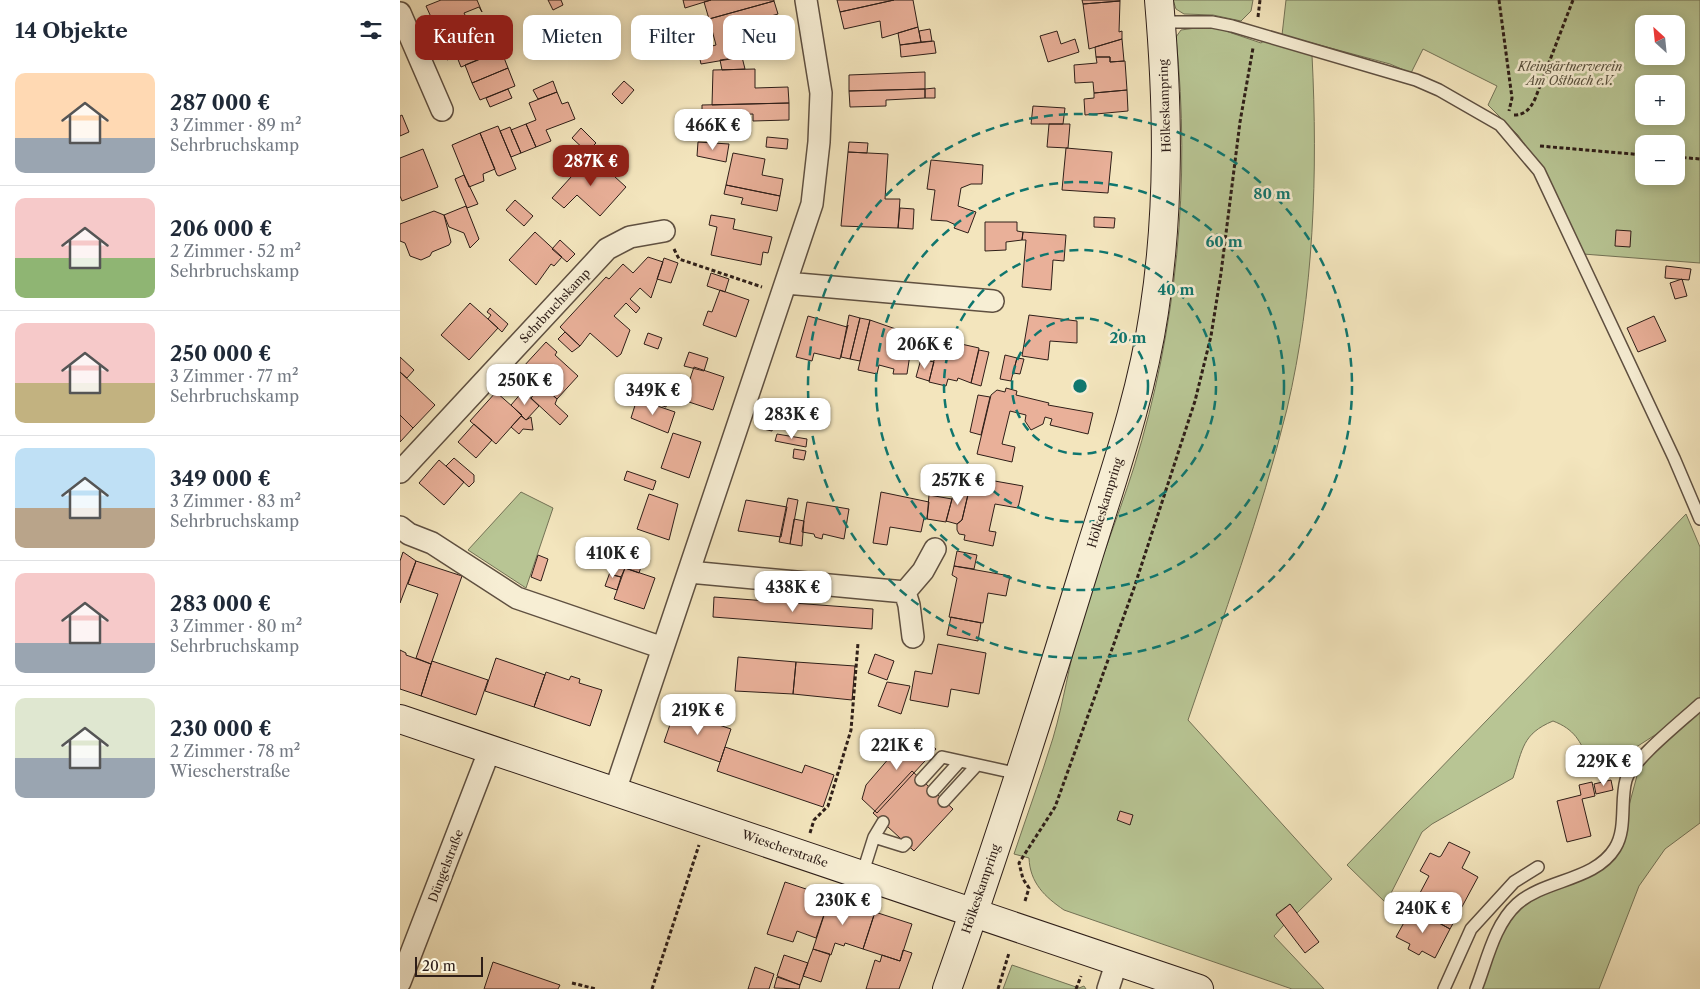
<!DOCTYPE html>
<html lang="de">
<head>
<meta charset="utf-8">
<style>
  :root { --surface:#fff; --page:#f2f2f3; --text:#1f2937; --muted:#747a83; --line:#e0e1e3; --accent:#8f2418 }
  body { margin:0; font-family:"Libre Caslon Text",serif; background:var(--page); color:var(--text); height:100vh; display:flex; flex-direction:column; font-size:19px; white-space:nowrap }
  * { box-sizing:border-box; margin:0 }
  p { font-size:16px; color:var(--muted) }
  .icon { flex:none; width:28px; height:28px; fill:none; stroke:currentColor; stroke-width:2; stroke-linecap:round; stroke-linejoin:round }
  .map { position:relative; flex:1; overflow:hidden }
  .panel { display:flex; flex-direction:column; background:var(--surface); width:400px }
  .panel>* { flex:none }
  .banner { position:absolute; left:15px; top:15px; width:475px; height:45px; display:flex; gap:10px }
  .needle { width:32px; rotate:333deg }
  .tools { position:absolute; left:1235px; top:15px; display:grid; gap:10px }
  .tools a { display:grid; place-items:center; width:50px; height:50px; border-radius:10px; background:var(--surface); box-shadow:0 2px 12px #0003; font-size:25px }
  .scale { position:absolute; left:15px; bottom:12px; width:68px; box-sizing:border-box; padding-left:5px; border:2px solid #2e1e18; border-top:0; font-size:14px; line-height:18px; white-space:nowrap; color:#2e1e18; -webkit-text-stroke:4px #f7eed4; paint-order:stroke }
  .price { position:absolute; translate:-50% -42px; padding:0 11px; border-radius:10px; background:#fff; color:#222; font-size:16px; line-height:32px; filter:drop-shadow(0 1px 2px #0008) }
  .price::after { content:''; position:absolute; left:50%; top:30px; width:15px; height:11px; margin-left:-8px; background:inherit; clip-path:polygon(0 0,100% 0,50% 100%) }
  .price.on { background:var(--accent); color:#fff }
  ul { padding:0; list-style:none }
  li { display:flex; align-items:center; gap:15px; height:125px; padding:0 15px }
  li+li { border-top:1px solid var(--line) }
  li span { display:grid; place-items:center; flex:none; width:140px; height:100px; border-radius:10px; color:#555 }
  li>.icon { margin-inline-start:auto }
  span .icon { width:60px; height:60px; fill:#fffc; stroke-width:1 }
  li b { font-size:21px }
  h2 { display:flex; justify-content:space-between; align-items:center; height:60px; padding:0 15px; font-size:21px }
  .pill { padding:0 18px; border-radius:10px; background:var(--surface); box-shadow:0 2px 12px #0003; font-size:18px; line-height:45px }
  .pill.on { background:var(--accent); color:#fff }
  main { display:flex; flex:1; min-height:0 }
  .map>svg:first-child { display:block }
  .green { fill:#b8c594; stroke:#737256; fill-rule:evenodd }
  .building { fill:#e9b099; stroke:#2e1e18 }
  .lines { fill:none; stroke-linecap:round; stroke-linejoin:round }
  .lane-casing { stroke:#5f5041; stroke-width:14 }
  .street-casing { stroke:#5f5041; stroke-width:24 }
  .secondary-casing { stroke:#2e1e18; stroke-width:30 }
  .path { stroke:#2e1e18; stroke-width:3; stroke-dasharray:4 2.5; stroke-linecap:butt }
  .lane { stroke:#f7eed4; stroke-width:11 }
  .street { stroke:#f7eed4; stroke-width:21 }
  .secondary { stroke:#f7eed4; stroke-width:28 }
  .ring { fill:none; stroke:#0f766e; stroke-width:2.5; stroke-dasharray:9 6 }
  .labels { text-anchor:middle; stroke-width:5; stroke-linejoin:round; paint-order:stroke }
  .park-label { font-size:12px; font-style:italic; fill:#57503d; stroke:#f7eed4 }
  .street-label { font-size:12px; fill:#2e1e18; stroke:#f7eed4 }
  .centre { fill:#0f766e; stroke:#f7eed4; stroke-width:2.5 }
  .ring-label { font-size:15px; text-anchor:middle; font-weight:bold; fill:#0f766e; stroke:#f7eed4; stroke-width:5; stroke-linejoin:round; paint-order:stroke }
</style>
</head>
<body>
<main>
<section class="panel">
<h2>14 Objekte<svg class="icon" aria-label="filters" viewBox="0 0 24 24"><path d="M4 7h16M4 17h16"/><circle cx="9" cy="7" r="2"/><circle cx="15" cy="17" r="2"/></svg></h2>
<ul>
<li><span style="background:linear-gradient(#ffd9b3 65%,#9aa5b1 0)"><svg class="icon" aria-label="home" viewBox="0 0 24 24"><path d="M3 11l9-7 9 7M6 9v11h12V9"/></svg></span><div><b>287 000 €</b><p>3 Zimmer · 89 m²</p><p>Sehrbruchskamp</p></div></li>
<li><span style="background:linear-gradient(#f6c9c9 60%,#8fb573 0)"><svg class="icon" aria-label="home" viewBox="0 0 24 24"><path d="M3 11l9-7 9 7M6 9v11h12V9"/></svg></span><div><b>206 000 €</b><p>2 Zimmer · 52 m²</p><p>Sehrbruchskamp</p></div></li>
<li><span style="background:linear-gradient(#f6c9c9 60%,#c2b280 0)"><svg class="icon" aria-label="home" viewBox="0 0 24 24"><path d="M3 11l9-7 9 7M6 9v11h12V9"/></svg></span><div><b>250 000 €</b><p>3 Zimmer · 77 m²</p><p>Sehrbruchskamp</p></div></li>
<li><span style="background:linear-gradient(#bfe0f5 60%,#b9a48a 0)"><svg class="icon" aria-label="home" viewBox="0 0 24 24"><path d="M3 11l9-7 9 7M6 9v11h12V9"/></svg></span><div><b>349 000 €</b><p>3 Zimmer · 83 m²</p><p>Sehrbruchskamp</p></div></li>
<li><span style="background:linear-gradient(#f6c9c9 70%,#9aa5b1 0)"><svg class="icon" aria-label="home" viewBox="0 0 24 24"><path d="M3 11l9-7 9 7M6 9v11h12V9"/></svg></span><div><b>283 000 €</b><p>3 Zimmer · 80 m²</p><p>Sehrbruchskamp</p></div></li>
<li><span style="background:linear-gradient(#dfe7d0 60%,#9aa5b1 0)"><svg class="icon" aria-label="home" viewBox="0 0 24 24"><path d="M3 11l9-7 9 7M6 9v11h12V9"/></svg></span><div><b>230 000 €</b><p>2 Zimmer · 78 m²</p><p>Wiescherstraße</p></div></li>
</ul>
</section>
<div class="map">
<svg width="1300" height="989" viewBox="0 0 1300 989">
  <rect width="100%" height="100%" fill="#f3e5bd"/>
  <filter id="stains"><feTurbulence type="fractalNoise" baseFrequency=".004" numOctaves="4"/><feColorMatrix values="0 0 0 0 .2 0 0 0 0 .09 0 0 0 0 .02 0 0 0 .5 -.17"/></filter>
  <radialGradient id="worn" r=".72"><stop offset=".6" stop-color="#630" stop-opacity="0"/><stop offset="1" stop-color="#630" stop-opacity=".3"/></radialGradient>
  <path class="green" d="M773 0H853L851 11 841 21 813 15 784 14 776 9Z
    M886 0H1300V263L1183 254 1149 180 1118 135 1088 105 1097 86 1023 49 1011 73 990 64 882 35ZM1244 24H1276V56H1244ZM1244 84H1276V116H1244ZM1244 144H1276V176H1244Z
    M811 26 861 43 865 40 912 55C918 173 914 293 887 409 861 515 823 617 788 720L932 879 897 913 890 904 876 914 884 925 874 936 924 989H892L664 910C645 897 630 883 629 858L614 854C627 815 641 777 653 738 664 701 669 663 680 627 695 573 717 521 734 467 777 328 791 182 776 37L781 30Z
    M121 492 153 508 126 588 68 550Z
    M1286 514 1300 547V700L1269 726 1216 760 1208 764 1188 761C1181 741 1174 729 1153 721 1122 734 1123 749 1113 778L1032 824 1022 832 986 903 947 865Z
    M1300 710V823L1265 849 1239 886 1199 989H1081C1088 968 1094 944 1106 925 1128 892 1174 879 1209 862L1227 813 1238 772 1253 754Z
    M612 965 679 988 684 986 686 989H603Z"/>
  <path class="building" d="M41 0H77L82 12 79 7 64 13 76 37 44 51 39 40 41 39 26 6Z
    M148 0H161L163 5 153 10Z
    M283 0H311L285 8Z
    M311 0H374V1L309 19 304 2Z
    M437 0H494L440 12Z
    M494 0H513L518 27 482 38 480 21 444 29 440 12Z
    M682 0H720V1L683 4Z
    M374 1 378 14 357 20 362 40 339 45 342 57 301 64 299 55 304 48 316 45 309 19Z
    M720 1 719 32 722 31V39L689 49 683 4Z
    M518 27 521 42 500 45 498 33Z
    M530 29 532 41 521 42 519 31Z
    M657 31 661 44 675 39 679 52 648 62 640 36Z
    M722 39 724 61 710 62V57H696L695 47Z
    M534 41 536 53 501 57 500 45Z
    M62 43 65 52 47 60 44 51Z
    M89 45 92 54 83 58 79 49Z
    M79 48 83 58 61 67 57 57Z
    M101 50 108 68 72 83 65 65Z
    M342 57 345 69 322 70 320 60Z
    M696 57H710V62L725 61 727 90 694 93 693 82 675 83 674 65 697 63Z
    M108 68 115 86 80 100 72 83Z
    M355 69V88L388 87 389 103 312 105 313 70Z
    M525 72V89L449 91V75Z
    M153 81 157 92 138 99 133 90Z
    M224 81 234 90 222 104 212 94Z
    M535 88V98H525V89Z
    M108 89 112 98 90 107 86 98Z
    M525 89V98L486 100V106L450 107 449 91Z
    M727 90 728 111 685 115 684 99 694 98V93Z
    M157 92 162 104 168 102 175 119 146 130 151 141 136 147 126 124 136 120 129 103Z
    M389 103V120L353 121V114L334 115 335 126 302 127V105Z
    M633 106 665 108 663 124H631Z
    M2 115 9 132 0 136V116Z
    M126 124 136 147 121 153 111 130Z
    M649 124H670L668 148 647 147Z
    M98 126 116 169 99 176 97 175 80 133Z
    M110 127 121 153 111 157 100 131Z
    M181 128 196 143 187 152 172 138Z
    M80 133 95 169 83 174 84 181 69 187 52 145Z
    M367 137 388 139 387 149 366 147Z
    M298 142 329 144 326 162 297 156Z
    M449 142 468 143 467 153 448 152Z
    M666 148 712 152 708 193 662 190Z
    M23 149 38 187 2 201 0 196V158Z
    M448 152 488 154 485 199H500L498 228 441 226Z
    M333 153 365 159 362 175 383 179 380 196 326 185Z
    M191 155 226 187 200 216 177 195 164 208 152 198Z
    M531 160 583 165 582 184H571L561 188 558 206 576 212 568 233 554 228 556 225 547 221 531 220 535 190 527 189Z
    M64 175 78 204 67 208 55 179Z
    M326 185 380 196 377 211 341 204 343 198 324 194Z
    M115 200 133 216 124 226 106 210Z
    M66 206 79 239 70 248 64 233 49 227 44 215Z
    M500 208 514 209 513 229 498 228Z
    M34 211 44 215 51 242 49 245 32 252 30 256 21 260 10 256 5 243 0 241V224Z
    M311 215 335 219 333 229 372 237 368 253 363 252 361 265 311 255 317 227 309 225Z
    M694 217 715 218 714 228 694 227Z
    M585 222H617V231L623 232 622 240 606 242V250L585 251Z
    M1216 230 1231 231 1230 247 1215 246Z
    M135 232 162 257 154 266 151 264 136 285 109 260Z
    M623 232 666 235 664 261 653 260 651 290 622 287 626 240H622Z
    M160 240 175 254 167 262 152 249Z
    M248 257 263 262 251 298 240 288 230 299 240 308 236 313 226 303 214 316 230 330 221 354 217 357 190 333 180 346 160 327 206 277 209 279 223 264 233 273Z
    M264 258 278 263 271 283 257 279Z
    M1266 266 1291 269 1289 280 1265 278Z
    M311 273 329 279 325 292 307 286Z
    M1282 279 1287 296 1275 299 1270 283Z
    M320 290 349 300 336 337 303 325 308 311 312 312Z
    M70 303 98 328 69 360 41 335Z
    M90 308 108 324 102 332 88 319 91 315 87 312Z
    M449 315 460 318 450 359 441 357Z
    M629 315 677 321V343L650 341 648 360 622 356Z
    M408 316 447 327 448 325 440 359 414 353 412 361 396 357Z
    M1254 316 1266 341 1238 352 1227 328Z
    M460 318 470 320 460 361 450 359Z
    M470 320 513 335 507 374H493L494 369 479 365 477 374 458 370Z
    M165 332 180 346 172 352 158 339Z
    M248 333 262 338 258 349 244 344Z
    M539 339 579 348 571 383 558 378 557 381 548 379 546 386 529 382Z
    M146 342 157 352 155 355 178 376 157 399 123 367Z
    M579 350 589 352 581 386 571 383Z
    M289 352 308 358 304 371 284 366Z
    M605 355 617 358 611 381 600 379Z
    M0 357 14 370 7 378 0 372Z
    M617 358 624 359 620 374 613 373Z
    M521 359 534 362 529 381 516 377Z
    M294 367 324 377 313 410 283 400Z
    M0 372 35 405 13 428 0 415Z
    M142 385 157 399 155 404 168 416 160 425 131 398Z
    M606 388 617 391 616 395 649 403 648 405 693 413 688 434 650 425 652 419 645 417 643 424 631 430 625 421 626 415 610 411 602 444 615 447 612 462 577 454 591 395 597 390 605 392Z
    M123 391 139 406 126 420 111 405Z
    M258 391 270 396 266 407 254 403Z
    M96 392 122 415 96 444 70 421Z
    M578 395 590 397 581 435 570 432Z
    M237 399 275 412 268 433 231 418Z
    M0 415 13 428 0 442Z
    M121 416 126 420 131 417 133 430 123 429 119 434 111 427Z
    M361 416 375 419 372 431 359 428Z
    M74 424 92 440 76 458 58 442Z
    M273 433 301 442 289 478 261 468Z
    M377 434 407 439 406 447 375 441Z
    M394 449 406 451 404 460 393 458Z
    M54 458 74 475V482L69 487 46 466Z
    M39 460 64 482 44 505 19 483Z
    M227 471 256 481 253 490 224 480Z
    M572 477 623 486 618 508 595 504 589 531 596 532 593 546 564 540 565 535 559 534 557 530V524L562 520Z
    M555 488 569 491 562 520 557 524 546 521Z
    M481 492 529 502 527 519 524 518 521 532 490 527 487 545 473 543Z
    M249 494 278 504 269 540 237 529Z
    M529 495 552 499 546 522 527 519Z
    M388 498 398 500 390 544 379 542Z
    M346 500 387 507 381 537 338 531Z
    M407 502 449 509 444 539 423 534 422 539 415 537 414 534 402 532Z
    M394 519 404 521 402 546 390 544Z
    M557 551 577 555 574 569 554 566Z
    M3 552 16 561 0 603V561Z
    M220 553 243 561 239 573 225 568 221 577 213 575Z
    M138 555 148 559 141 581 131 577Z
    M16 561 62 576 31 664 16 658 38 594 8 584Z
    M214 561 217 562 213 575 221 577 217 590 205 586Z
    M554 566 610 576 606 596 588 593 583 623 549 617 557 578 552 575Z
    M225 568 255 578 244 609 214 599Z
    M314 597 473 609 472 629 313 617Z
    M551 617 581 623 578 641 547 635Z
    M538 644 586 653 579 694 551 689 548 707 510 700 515 671 532 674Z
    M0 650 6 653V655L31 664 21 696 0 689Z
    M475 654 494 661 487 680 468 673Z
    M338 657 396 662 393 694 335 691Z
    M96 658 145 675 134 707 85 691Z
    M32 661 88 680 76 715 21 696Z
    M396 662 455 666 452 700 393 694Z
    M146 672 169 680 171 676 180 679 179 683 202 690 190 726 134 707Z
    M487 682 510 686 501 714 478 706Z
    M275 710 331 729 320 762 264 742Z
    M514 729 536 749 477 813 462 799 466 785Z
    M325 747 402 773 405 765 434 775 423 807 317 771Z
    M512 771 553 809 514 851 473 813Z
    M1211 780 1213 790 1196 794 1194 784Z
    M1192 782 1195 796 1182 799 1191 836 1167 842 1157 801 1181 795 1179 785Z
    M720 811 733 815 730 825 717 820Z
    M1049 842 1070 852 1062 868 1078 877 1050 929 1012 908 1029 876 1020 871 1030 853 1039 857 1041 856Z
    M385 882 430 897 416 938 397 931 393 942 367 934Z
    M430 897 475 912 463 949 445 943 444 946 435 943 431 955 413 949Z
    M890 904 919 942 905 953 876 915Z
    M1012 908 1050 929 1035 958 1022 951 1019 955 1008 949 1010 944 996 937Z
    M475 912 512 924 500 961 463 949Z
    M413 949 430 954 421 982 403 976Z
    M503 950 512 953 499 989H466L475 960 480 962 482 955 500 961Z
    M384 955 408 963 400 985 377 976Z
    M93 962 160 985 158 989H84Z
    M355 967 374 974 369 989H348Z
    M377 977 400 985 399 989 374 988Z"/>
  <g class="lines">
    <g class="lane-casing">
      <path id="lane" d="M761 22H812L832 26 1016 80 1039 90 1100 125 1139 171 1274 458 1300 519
        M521 780 542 757 619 774
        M533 791 560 761
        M544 801 577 765
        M474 837 483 822
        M462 875 474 837 503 846 506 843
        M1044 989 1071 929 1114 882 1138 867
        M1076 989C1087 961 1094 925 1117 904 1145 879 1195 881 1215 848 1227 829 1220 801 1226 780 1231 761 1284 719 1300 704"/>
    </g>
    <g class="street-casing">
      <path id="street" d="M0 13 42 110
        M386 283 593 301
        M0 472 207 249 230 237 264 231
        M0 527 9 534 32 543 117 598 263 648
        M289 572 505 592 509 605 513 637
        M505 592 523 571 535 549
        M215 791 412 204 419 142 421 93 406 0
        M0 982 90 749
        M708 989 717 961"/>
    </g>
    <g class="secondary-casing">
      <path id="secondary" d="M0 719 799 989
        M547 989C596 850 641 710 684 570 710 485 741 400 754 312 770 208 768 105 759 0"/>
    </g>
    <path class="path" d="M1099 0 1112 98 1109 111
      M858 17 860 0
      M1114 115C1125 115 1130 109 1135 99L1173 0
      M1140 146 1244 155
      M1276 157 1300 159
      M274 249 279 259 362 287
      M410 833 414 820 428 806 451 730 458 643
      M625 901 629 888 623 879 619 863 655 807 734 588 795 401 811 336 821 273 840 122 853 48
      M172 983 196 989
      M252 989 299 845
      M598 989 609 953
      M676 989 681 976"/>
    <use href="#lane" class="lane"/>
    <use href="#street" class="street"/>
    <use href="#secondary" class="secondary"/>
  </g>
  <g class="ring">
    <circle cx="680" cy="386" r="68"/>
    <circle cx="680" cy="386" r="136"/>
    <circle cx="680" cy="386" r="204"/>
    <circle cx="680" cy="386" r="272"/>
  </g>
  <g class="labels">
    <g class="park-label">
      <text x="1170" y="71">Kleingärtnerverein<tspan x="1170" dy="14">Am Ostbach e.V.</tspan></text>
    </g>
    <g class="street-label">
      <text transform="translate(765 106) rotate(-92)" y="4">Hölkeskampring</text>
      <text transform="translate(155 306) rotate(-47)" y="4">Sehrbruchskamp</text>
      <text transform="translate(705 503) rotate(-73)" y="4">Hölkeskampring</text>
      <text transform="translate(385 849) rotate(19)" y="4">Wiescherstraße</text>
      <text transform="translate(46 866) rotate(-69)" y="4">Düngelstraße</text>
      <text transform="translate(581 889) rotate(-71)" y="4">Hölkeskampring</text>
    </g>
  </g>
  <circle cx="680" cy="386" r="8" class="centre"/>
  <g class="ring-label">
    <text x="872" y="199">80 m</text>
    <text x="824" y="247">60 m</text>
    <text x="776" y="295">40 m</text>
    <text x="728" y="343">20 m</text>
  </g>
  <rect width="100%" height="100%" filter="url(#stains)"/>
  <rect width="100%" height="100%" fill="url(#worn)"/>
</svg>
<div class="tools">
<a><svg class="needle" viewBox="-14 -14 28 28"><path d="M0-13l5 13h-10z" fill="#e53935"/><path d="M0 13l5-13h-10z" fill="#747a83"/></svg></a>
<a>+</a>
<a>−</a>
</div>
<div class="scale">20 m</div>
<b class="price" style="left:313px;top:151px">466K €</b>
<b class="price on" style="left:191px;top:187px">287K €</b>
<b class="price" style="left:525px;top:370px">206K €</b>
<b class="price" style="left:125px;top:406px">250K €</b>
<b class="price" style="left:253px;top:416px">349K €</b>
<b class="price" style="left:392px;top:440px">283K €</b>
<b class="price" style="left:558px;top:506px">257K €</b>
<b class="price" style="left:213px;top:579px">410K €</b>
<b class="price" style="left:393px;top:613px">438K €</b>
<b class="price" style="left:298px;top:736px">219K €</b>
<b class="price" style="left:497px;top:771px">221K €</b>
<b class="price" style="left:1204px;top:787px">229K €</b>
<b class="price" style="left:443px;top:926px">230K €</b>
<b class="price" style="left:1023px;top:934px">240K €</b>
<div class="banner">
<a class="pill on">Kaufen</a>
<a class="pill">Mieten</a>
<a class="pill">Filter</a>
<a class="pill">Neu</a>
</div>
</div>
</main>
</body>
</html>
